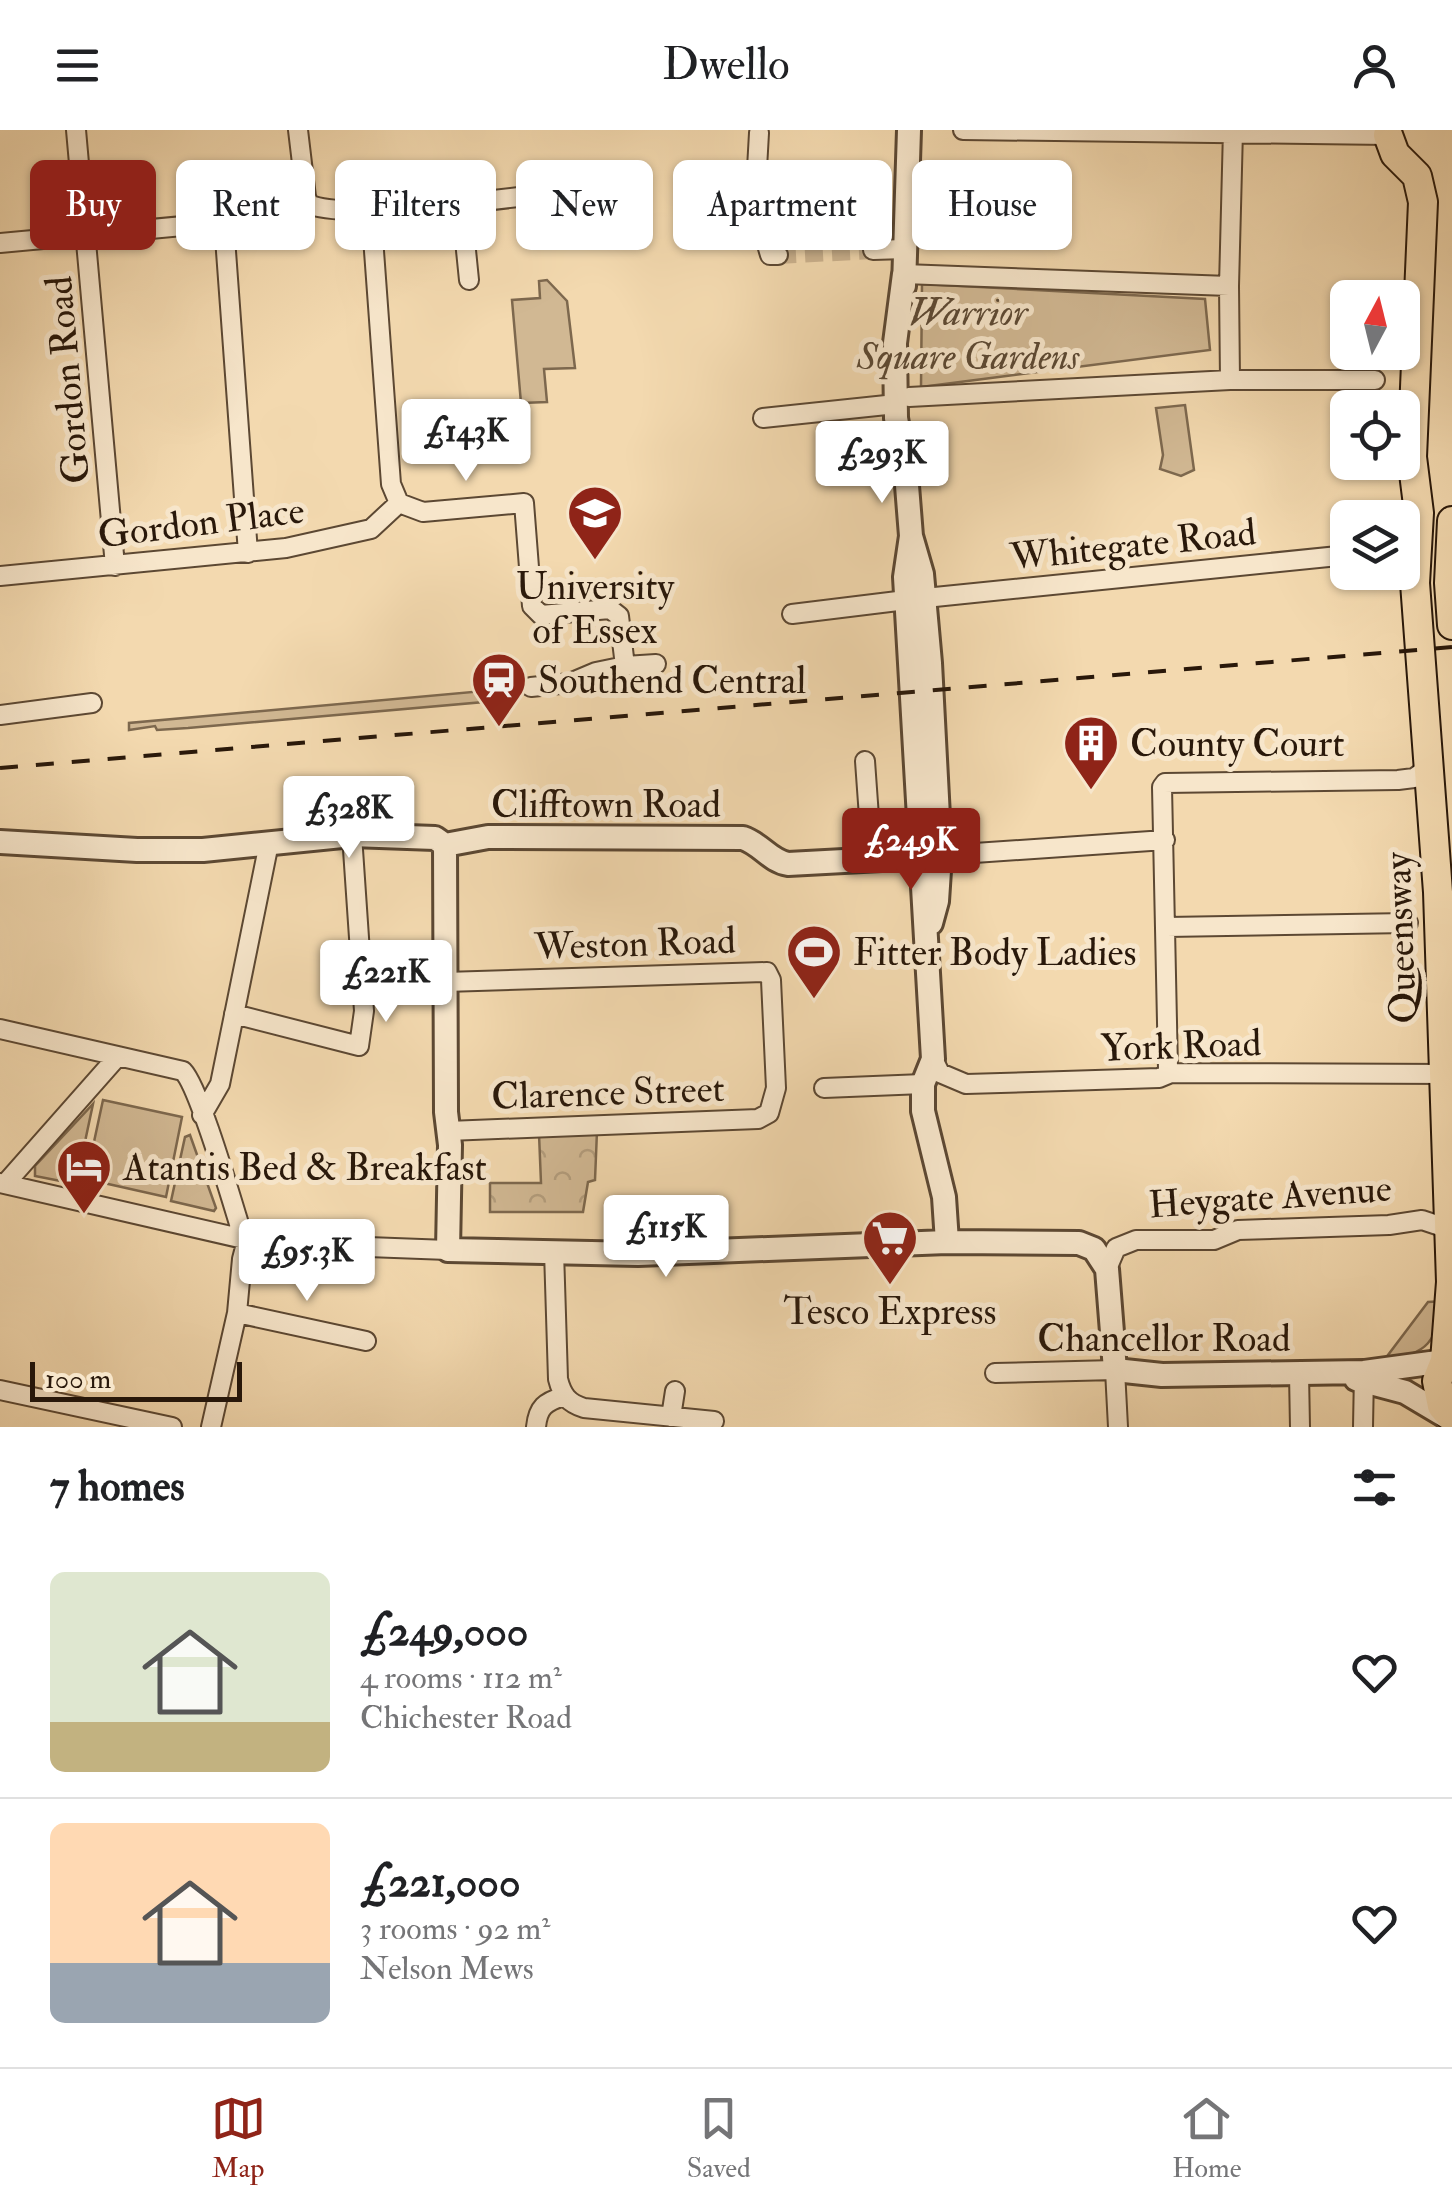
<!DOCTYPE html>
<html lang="en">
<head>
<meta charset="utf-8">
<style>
  :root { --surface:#fff; --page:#f2f2f2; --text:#202124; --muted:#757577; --line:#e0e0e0; --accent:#8f2418 }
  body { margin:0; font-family:"IM FELL Double Pica",serif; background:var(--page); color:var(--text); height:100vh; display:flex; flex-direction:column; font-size:38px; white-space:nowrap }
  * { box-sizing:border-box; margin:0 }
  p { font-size:32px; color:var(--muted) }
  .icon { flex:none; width:55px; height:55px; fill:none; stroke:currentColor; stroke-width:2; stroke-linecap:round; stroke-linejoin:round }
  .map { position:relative; height:1297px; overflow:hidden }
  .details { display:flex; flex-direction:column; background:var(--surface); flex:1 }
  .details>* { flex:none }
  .guide { position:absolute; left:30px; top:30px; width:1392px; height:90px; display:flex; gap:20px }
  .needle { width:65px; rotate:7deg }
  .controls { position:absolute; left:1330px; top:150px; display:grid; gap:20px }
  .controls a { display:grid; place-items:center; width:90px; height:90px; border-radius:15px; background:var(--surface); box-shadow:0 2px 8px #0004; font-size:50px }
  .scale { position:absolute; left:30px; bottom:25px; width:212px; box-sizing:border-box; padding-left:10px; border:5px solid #29180a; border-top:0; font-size:28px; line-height:35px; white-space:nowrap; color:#29180a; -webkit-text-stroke:8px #f7e6cb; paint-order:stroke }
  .price { position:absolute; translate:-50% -85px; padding:0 22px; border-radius:10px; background:#fff; color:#222; font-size:32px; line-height:65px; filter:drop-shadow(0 2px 5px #0008) }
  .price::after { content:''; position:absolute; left:50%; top:60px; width:30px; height:22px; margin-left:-15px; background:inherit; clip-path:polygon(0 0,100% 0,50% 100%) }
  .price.selected { background:var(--accent); color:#fff }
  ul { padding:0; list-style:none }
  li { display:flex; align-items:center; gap:30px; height:250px; padding:0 50px }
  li+li { border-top:2px solid var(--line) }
  li span { display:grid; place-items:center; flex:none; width:280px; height:200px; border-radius:15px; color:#555 }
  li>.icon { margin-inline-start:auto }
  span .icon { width:120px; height:120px; fill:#fffc; stroke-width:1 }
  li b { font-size:42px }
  h2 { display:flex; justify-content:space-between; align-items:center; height:120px; padding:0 50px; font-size:42px }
  .pill { padding:0 35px; border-radius:15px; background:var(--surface); box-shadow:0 2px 8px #0004; font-size:35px; line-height:90px }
  .pill.selected { background:var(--accent); color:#fff }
  header { display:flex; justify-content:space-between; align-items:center; height:130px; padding:0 50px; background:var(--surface); font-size:45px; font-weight:600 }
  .tab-bar { display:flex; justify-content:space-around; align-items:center; height:140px; border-top:2px solid var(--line); background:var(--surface); font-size:28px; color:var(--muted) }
  .tab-bar a { display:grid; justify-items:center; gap:5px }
  .tab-bar .selected { color:var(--accent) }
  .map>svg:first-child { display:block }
  .green { fill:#d1b893; stroke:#7d684e; stroke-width:2.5 }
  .forest { fill:url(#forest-crowns); stroke:#7d684e; stroke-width:2.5 }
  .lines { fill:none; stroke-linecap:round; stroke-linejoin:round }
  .minor-tunnel { stroke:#cbb28e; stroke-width:18; stroke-dasharray:18 9; stroke-linecap:butt }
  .minor-casing { stroke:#5c4833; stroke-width:22 }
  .tertiary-casing { stroke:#5c4833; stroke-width:28 }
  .primary-casing { stroke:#29180a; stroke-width:32 }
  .minor { stroke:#f7e6cb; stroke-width:18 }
  .tertiary { stroke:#f7e6cb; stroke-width:22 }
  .primary { stroke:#f3d9af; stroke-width:28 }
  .rail { stroke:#29180a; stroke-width:4; stroke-dasharray:18 18; stroke-linecap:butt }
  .labels { text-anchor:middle; stroke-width:10; stroke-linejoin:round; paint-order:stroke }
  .park-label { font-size:38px; font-style:italic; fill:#5b4833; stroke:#f7e6cb }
  .street-label { font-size:38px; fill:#29180a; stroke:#f7e6cb }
  .poi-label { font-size:38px; fill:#29180a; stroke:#f7e6cb; text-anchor:start }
</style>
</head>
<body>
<header><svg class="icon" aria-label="menu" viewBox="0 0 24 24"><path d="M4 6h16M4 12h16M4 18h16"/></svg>Dwello<svg class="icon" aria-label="person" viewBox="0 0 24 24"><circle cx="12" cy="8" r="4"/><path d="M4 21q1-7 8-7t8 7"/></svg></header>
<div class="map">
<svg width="1452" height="1297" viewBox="0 0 1452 1297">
  <defs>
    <pattern id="forest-crowns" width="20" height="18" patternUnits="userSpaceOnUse" patternTransform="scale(2.5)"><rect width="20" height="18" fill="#d1b893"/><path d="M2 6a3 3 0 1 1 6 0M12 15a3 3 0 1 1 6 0" fill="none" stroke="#b39d7d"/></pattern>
  </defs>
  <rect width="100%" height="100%" fill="#f3d9af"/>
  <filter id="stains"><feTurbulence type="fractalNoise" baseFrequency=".002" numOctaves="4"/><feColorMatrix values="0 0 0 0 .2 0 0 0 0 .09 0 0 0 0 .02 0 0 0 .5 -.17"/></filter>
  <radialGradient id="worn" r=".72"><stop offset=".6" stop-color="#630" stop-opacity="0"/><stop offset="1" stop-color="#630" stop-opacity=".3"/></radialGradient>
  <path class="green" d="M547 150 567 171 575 238 544 239 547 272 521 273 512 170 540 168 539 151Z
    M922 154 1205 169 1210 220 921 257Z
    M1185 275 1194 340 1181 346 1160 339 1163 325 1156 278Z
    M494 560 495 571 188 598 157 600 155 596 129 600V593Z
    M103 970 182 987 166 1067 86 1049Z
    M93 974 76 1054 35 1046V1036Z
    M190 1005 216 1078 214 1081 171 1071 185 1007Z
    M1444 1171C1434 1212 1430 1224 1385 1229L1428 1172Z"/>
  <path class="forest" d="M597 1001 595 1050 588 1052 583 1082H490V1053H541L539 1004Z"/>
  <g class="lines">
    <path class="minor-tunnel" d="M778 125 873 120"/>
    <g class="minor-casing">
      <path id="minor" d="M76 0 115 436
        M298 0 306 67 309 74
        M963 0 1388 5
        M759 3 755 74 770 125H778
        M461 71 469 150
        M309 74C346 93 543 63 595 58
        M371 80 391 354 399 373
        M224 94 248 423
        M0 113 290 86 309 74
        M873 120 905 119
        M904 144 1229 156
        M1230 250 1229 156 1233 0
        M909 267 1230 250H1375
        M763 288 896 274
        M399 373 423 382 524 373 532 476 541 485 610 479 619 486 625 536
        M0 446 286 418 371 399 399 373
        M925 468 1348 425
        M792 484 906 470
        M531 557 570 553 596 542 625 536 656 534
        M0 585 92 573
        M865 631 872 729
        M931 726 1165 710
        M1167 797 1408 793
        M445 852 767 842 771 850 776 958 769 983 758 989 448 1001
        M234 884 359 916 364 881 352 705
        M0 899 183 941C200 958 234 1079 244 1110
        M933 929 940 943 966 954 1159 948 1171 943 1452 944
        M1171 943 1168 939 1162 657 1165 653 1398 650 1414 648 1428 638
        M824 958 923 954
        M202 985 220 954 269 713
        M0 1053 261 1113 448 1120
        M5 1054 118 926
        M554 1121 558 1249C562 1265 568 1273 584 1278L714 1291
        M1107 1139 1116 1118 1136 1110H1214L1238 1100 1389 1095 1422 1090 1440 1096 1449 1104
        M237 1183 366 1211
        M995 1243 1115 1240 1118 1297
        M1299 1244 1300 1297
        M0 1260 172 1297
        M671 1287 675 1261
        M211 1297 237 1183 242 1129 247 1110
        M536 1297C538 1277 545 1272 564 1266
        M1363 1297 1364 1243"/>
    </g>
    <g class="tertiary-casing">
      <path id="tertiary" d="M904 144 895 213 896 288 906 343 911 406 922 444 930 533 940 725 937 771 931 793
        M904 156 909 0
        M911 406 905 447 933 929 923 954V981L944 1067 947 1112
        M0 712 137 720H203L352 705 435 708 445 715 488 707 743 708C761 714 770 731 788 734L919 727
        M445 715 446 982 450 1015 448 1120 638 1124 947 1112 1079 1113 1094 1119 1107 1139 1115 1240 1162 1245 1364 1242 1445 1231
        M1356 1249 1405 1262 1452 1290"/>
    </g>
    <g class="primary-casing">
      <path id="primary" d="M1388 5 1395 24 1417 46 1423 72 1412 327 1419 383 1415 453 1438 762 1451 1152 1445 1231 1437 1251 1442 1276 1452 1287
        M1452 391 1449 453 1452 495"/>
    </g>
    <use href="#minor" class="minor"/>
    <use href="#tertiary" class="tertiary"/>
    <use href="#primary" class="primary"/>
    <path class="rail" d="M0 638 1452 517"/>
  </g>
  <defs>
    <g id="university-pin" transform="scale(2.875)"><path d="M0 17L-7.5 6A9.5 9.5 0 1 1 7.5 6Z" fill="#8f2418" stroke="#f7e6cb"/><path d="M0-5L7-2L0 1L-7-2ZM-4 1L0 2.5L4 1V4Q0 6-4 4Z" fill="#fff"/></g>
    <g id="station-pin" transform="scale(2.875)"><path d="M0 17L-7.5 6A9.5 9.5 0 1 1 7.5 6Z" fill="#8f2418" stroke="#f7e6cb"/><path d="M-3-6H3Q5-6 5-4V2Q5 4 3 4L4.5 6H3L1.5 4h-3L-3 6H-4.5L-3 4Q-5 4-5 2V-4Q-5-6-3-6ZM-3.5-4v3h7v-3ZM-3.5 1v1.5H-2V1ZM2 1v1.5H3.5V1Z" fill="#fff"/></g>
    <g id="building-pin" transform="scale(2.875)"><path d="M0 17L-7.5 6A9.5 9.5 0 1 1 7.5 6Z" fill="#8f2418" stroke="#f7e6cb"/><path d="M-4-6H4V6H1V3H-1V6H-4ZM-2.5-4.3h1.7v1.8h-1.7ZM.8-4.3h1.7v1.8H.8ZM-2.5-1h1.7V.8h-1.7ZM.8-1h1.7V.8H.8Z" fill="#fff"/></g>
    <g id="stadium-pin" transform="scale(2.875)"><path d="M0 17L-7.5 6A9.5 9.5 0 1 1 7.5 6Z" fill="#8f2418" stroke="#f7e6cb"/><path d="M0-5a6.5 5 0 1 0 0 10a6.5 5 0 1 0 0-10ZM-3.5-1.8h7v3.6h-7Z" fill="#fff"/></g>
    <g id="hotel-pin" transform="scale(2.875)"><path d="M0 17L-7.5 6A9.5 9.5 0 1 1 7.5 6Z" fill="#8f2418" stroke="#f7e6cb"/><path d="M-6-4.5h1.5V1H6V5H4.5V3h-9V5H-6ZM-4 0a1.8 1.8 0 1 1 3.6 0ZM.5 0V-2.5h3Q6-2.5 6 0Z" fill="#fff"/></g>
    <g id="supermarket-pin" transform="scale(2.875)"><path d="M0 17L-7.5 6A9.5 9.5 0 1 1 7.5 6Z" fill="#8f2418" stroke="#f7e6cb"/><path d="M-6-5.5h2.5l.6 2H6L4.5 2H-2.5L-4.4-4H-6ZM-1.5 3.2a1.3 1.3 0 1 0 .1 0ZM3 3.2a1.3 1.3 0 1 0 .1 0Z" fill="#fff"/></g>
  </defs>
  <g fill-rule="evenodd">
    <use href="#university-pin" x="595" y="383"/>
    <use href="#station-pin" x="499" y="550"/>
    <use href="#building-pin" x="1091" y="613"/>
    <use href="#stadium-pin" x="814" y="822"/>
    <use href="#hotel-pin" x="84" y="1037"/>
    <use href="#supermarket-pin" x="890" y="1108"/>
  </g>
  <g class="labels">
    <g class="park-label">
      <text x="968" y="195">Warrior<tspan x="968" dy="44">Square Gardens</tspan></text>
    </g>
    <g class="street-label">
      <text transform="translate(67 250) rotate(-95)" y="13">Gordon Road</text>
      <text transform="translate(201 392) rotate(-7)" y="13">Gordon Place</text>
      <text transform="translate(1133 414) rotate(-6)" y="13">Whitegate Road</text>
      <text x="606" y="687">Clifftown Road</text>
      <text transform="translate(1400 808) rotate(-92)" y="13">Queensway</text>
      <text transform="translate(635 813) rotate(-2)" y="13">Weston Road</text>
      <text transform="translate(1181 915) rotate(-2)" y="13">York Road</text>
      <text transform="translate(608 962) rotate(-2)" y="13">Clarence Street</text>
      <text transform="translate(1270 1066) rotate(-4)" y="13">Heygate Avenue</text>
      <text x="1164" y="1221">Chancellor Road</text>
    </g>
    <g class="poi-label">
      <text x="595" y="469" text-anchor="middle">University<tspan x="595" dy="44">of Essex</tspan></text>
      <text x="538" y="563">Southend Central</text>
      <text x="1130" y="626">County Court</text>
      <text x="853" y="835">Fitter Body Ladies</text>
      <text x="123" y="1050">Atantis Bed &amp; Breakfast</text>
      <text x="890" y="1194" text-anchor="middle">Tesco Express</text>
    </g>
  </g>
  <rect width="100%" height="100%" filter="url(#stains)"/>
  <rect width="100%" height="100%" fill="url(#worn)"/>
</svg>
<div class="controls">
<a><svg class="needle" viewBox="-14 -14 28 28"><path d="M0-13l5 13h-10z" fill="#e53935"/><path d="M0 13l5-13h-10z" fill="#757577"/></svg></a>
<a><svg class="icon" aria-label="locate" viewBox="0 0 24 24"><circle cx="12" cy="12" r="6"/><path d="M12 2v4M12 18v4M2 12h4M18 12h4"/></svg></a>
<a><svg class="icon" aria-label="layers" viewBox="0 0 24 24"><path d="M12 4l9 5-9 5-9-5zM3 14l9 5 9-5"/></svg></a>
</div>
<div class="scale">100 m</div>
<b class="price" style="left:466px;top:354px">£143K</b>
<b class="price" style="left:882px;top:376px">£293K</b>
<b class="price" style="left:349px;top:731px">£328K</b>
<b class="price selected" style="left:911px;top:763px">£249K</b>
<b class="price" style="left:386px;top:895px">£221K</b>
<b class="price" style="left:666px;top:1150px">£115K</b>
<b class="price" style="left:307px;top:1174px">£95.3K</b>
<div class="guide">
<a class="pill selected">Buy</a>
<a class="pill">Rent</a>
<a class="pill">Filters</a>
<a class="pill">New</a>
<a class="pill">Apartment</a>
<a class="pill">House</a>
</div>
</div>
<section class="details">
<h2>7 homes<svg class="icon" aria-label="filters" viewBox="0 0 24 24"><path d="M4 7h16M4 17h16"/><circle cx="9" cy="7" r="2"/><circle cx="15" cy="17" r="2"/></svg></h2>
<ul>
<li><span style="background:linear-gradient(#dfe7d0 75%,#c2b280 0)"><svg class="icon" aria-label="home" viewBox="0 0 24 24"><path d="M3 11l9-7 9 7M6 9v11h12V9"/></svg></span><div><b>£249,000</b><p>4 rooms · 112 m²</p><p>Chichester Road</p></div><svg class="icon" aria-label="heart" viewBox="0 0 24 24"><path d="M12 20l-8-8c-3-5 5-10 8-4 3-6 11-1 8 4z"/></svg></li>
<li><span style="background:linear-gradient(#ffd9b3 70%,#9aa5b1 0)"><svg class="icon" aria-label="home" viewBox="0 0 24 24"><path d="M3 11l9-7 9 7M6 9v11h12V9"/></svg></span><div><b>£221,000</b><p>3 rooms · 92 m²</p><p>Nelson Mews</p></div><svg class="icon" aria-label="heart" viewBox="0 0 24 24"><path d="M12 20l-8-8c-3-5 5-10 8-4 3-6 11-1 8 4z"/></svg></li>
</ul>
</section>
<nav class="tab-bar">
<a class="selected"><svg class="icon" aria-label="map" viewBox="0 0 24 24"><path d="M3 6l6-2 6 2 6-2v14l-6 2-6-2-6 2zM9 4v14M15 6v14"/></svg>Map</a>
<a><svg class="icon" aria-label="saved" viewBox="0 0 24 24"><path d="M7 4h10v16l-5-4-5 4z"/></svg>Saved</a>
<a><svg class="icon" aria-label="home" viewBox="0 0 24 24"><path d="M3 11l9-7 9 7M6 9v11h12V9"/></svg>Home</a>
</nav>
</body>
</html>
